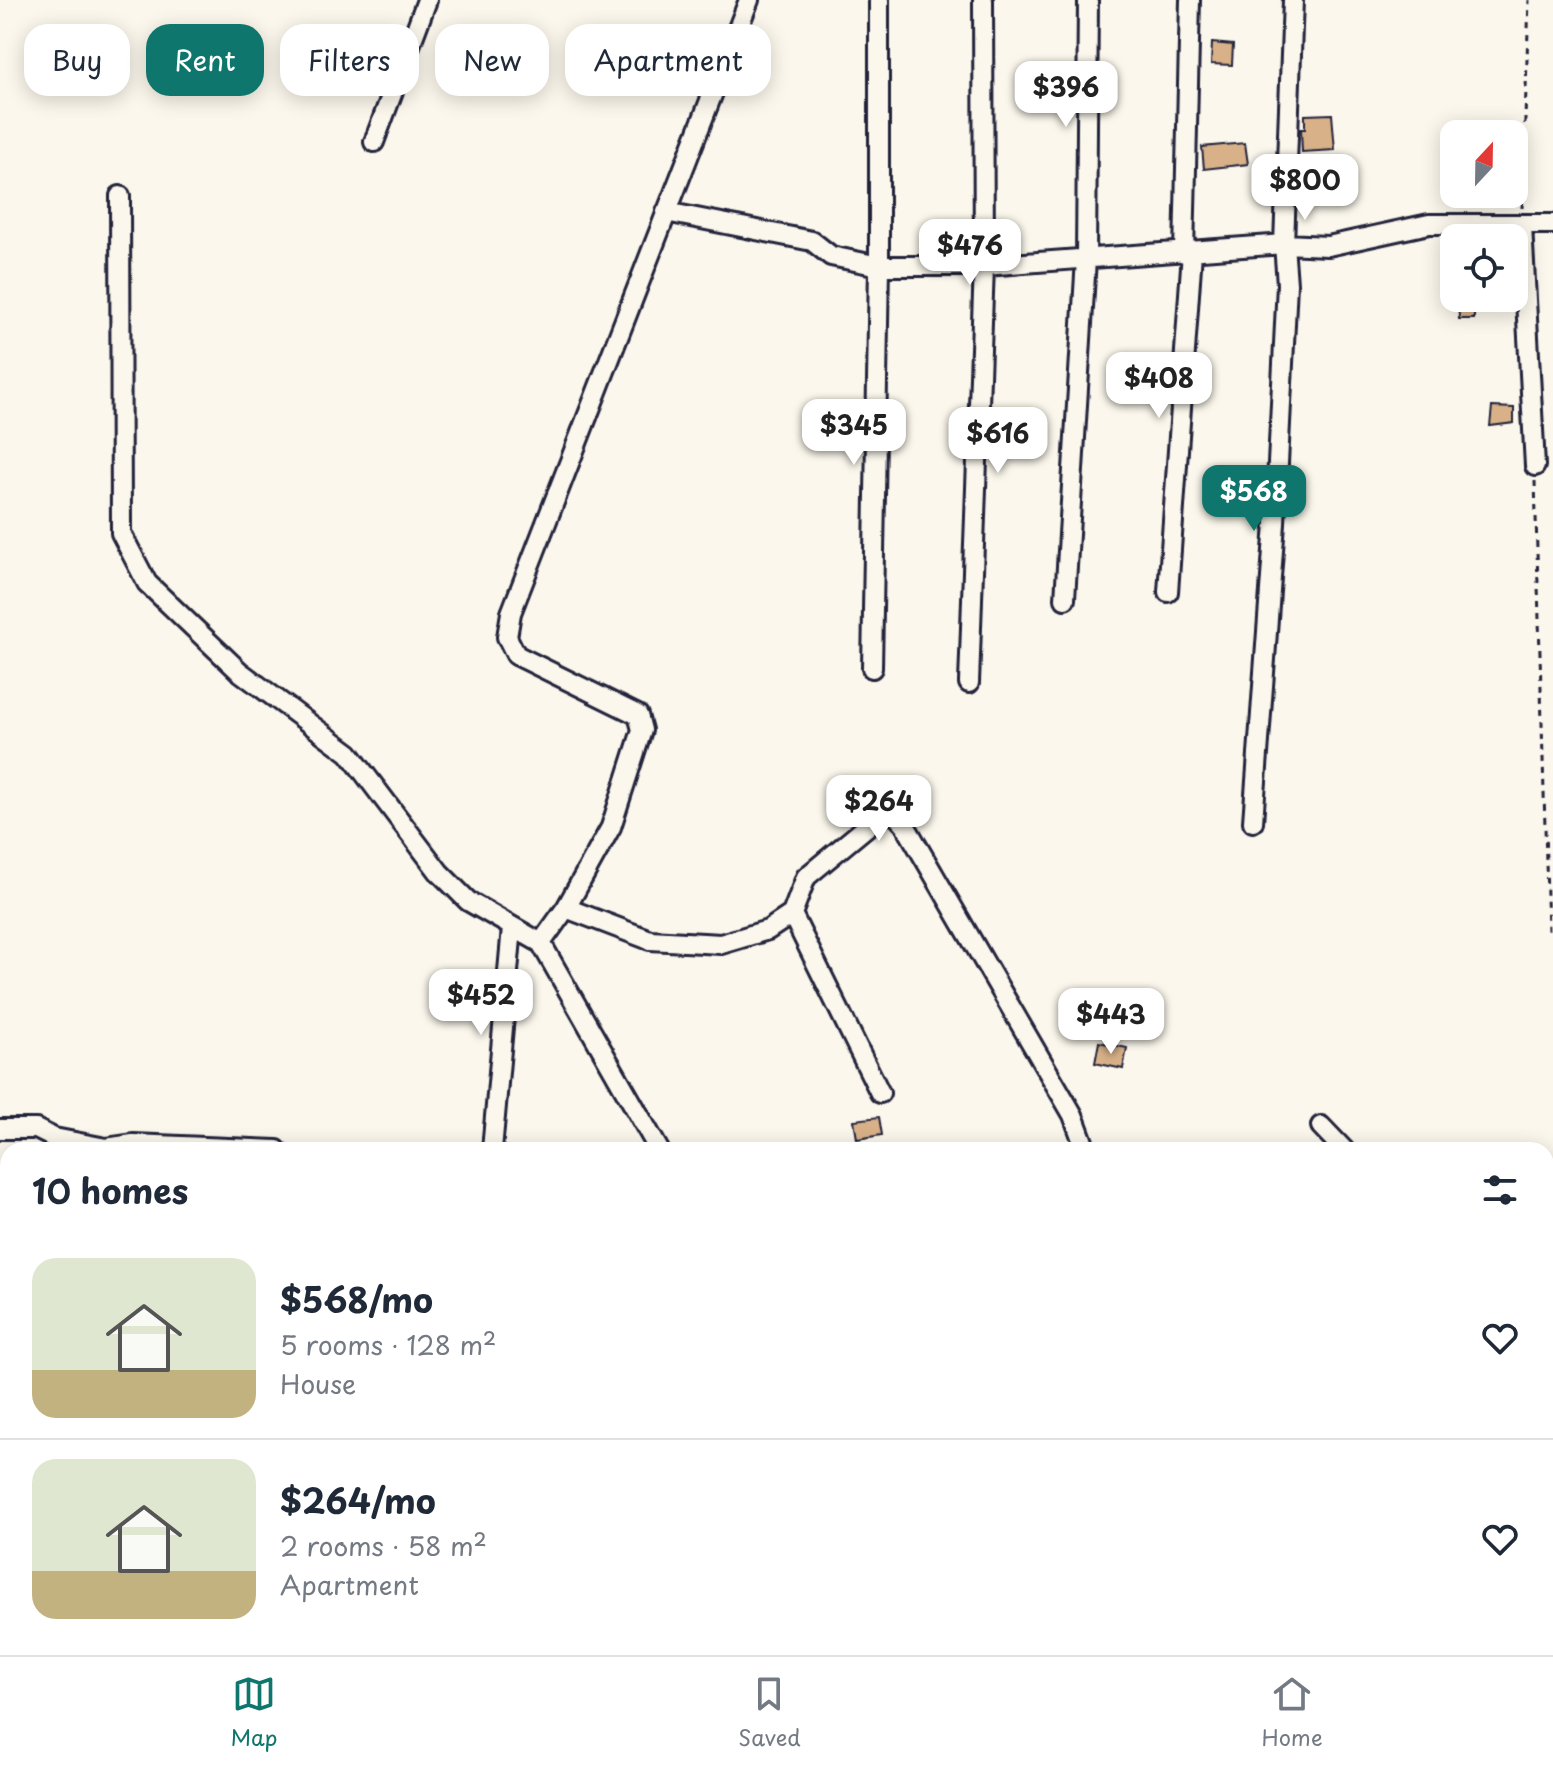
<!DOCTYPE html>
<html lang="en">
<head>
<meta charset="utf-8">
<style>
  :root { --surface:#fff; --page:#f6f6f7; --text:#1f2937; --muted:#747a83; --line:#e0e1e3; --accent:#0f766e }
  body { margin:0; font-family:"Playpen Sans",sans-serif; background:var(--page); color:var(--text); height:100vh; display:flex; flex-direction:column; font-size:30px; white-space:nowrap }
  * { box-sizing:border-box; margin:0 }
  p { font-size:26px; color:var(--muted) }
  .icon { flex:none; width:44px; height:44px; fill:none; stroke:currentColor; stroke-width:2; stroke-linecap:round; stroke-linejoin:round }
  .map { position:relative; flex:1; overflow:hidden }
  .panel { position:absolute; left:0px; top:1142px; width:1554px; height:514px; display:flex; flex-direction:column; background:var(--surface); border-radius:24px 24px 0 0; box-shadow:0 4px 20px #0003 }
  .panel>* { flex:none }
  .guide { position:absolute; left:24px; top:24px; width:800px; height:72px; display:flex; gap:16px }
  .needle { width:52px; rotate:22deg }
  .tools { position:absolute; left:1440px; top:120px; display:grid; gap:16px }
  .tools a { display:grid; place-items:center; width:88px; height:88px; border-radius:16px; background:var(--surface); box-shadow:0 4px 20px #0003; font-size:40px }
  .price { position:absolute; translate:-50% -68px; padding:0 18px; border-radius:16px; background:#fff; color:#222; font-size:26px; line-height:52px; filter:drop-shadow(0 2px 4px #0008) }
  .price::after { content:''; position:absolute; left:50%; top:48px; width:24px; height:18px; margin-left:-12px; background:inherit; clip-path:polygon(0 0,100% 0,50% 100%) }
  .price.on { background:var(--accent); color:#fff }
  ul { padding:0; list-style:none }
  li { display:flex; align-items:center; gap:24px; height:200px; padding:0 32px }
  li+li { border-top:2px solid var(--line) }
  li span { display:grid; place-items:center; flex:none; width:224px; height:160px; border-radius:24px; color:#555 }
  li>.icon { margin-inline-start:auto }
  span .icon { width:96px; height:96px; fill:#fffc; stroke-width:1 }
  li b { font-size:34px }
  h2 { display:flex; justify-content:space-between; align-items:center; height:96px; padding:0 32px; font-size:34px }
  .chip { padding:0 28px; border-radius:24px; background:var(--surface); box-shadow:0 4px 20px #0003; font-size:28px; line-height:72px }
  .chip.on { background:var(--accent); color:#fff }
  .tabs { display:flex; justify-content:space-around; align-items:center; height:112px; border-top:2px solid var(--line); background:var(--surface); font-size:22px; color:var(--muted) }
  .tabs a { display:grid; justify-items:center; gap:4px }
  .tabs .on { color:var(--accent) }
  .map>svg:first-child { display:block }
  .building { fill:#d8b189; stroke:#22223b; stroke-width:2 }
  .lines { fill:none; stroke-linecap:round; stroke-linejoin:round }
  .minor-casing { stroke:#22223b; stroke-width:24 }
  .path { stroke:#22223b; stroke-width:3; stroke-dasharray:6 6; stroke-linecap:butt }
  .minor { stroke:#fbf7ec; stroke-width:18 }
</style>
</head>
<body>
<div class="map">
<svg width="1553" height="1655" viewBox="0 0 1553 1655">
  <rect width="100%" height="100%" fill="#fbf7ec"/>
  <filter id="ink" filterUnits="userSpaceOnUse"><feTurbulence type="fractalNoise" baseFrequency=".0125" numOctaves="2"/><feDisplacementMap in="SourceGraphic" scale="16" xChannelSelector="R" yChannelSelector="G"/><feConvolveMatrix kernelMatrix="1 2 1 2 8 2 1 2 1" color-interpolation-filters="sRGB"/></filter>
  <g filter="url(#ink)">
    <path class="building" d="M1212 43 1233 45 1232 65 1211 64Z
      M1332 114 1335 150 1302 152 1301 129H1305V115Z
      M1245 143 1248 164 1204 169 1202 147Z
      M1458 298H1474V319H1459Z
      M1492 407 1514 408V423L1490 426Z
      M1099 1042 1127 1048 1123 1069 1095 1063Z
      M879 1117 882 1135 857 1139 854 1120Z"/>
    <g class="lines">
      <g class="minor-casing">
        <path id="minor" d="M1293 0 1284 244 1328 246 1429 224H1553
          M374 142 427 0
          M120 196 121 533 147 583 239 671 349 753 439 872 468 901 541 943 566 908 611 827 642 730 638 715 516 655 507 637 511 613 749 0
          M666 212 812 241 831 256 879 266H984L1284 244 1287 284 1275 523 1253 822
          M1522 226 1535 466
          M1184 253 1190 0
          M1168 592 1192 252
          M1065 599 1086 259 1088 0
          M872 668 879 266V0
          M969 683 984 266 983 0
          M566 908 650 940 721 944 768 930 792 914 806 877 881 815 894 813 905 825 1073 1115 1086 1150
          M792 914 880 1093
          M541 943 659 1150
          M1321 1126 1344 1150
          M0 1129H36L54 1138 106 1148 133 1144 277 1150
          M492 1150 512 927
          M0 1556 8 1557
          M444 1648 467 1655
          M1044 1648 1045 1655
          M1396 1648 1407 1655
          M292 1655 298 1648
          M816 1655 824 1648
          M1296 1655 1340 1648"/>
      </g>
      <path class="path" d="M1522 208 1529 0
        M1535 481 1548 931
        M0 1396 8 1398"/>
      <use href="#minor" class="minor"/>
    </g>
  </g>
</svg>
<div class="tools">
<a><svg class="needle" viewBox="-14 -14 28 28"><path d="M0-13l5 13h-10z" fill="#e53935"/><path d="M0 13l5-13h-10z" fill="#747a83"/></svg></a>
<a><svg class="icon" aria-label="locate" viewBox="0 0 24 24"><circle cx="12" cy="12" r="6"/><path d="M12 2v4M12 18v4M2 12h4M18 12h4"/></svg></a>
</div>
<b class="price" style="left:1066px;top:129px">$396</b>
<b class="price" style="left:1305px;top:222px">$800</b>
<b class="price" style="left:970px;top:287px">$476</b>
<b class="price" style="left:1159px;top:420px">$408</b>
<b class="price" style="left:854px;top:467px">$345</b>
<b class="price" style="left:998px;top:475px">$616</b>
<b class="price on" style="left:1254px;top:533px">$568</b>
<b class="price" style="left:879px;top:843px">$264</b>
<b class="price" style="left:481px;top:1037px">$452</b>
<b class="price" style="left:1111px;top:1056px">$443</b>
<div class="guide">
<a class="chip">Buy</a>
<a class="chip on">Rent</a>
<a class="chip">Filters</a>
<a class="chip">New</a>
<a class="chip">Apartment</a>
</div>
<section class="panel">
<h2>10 homes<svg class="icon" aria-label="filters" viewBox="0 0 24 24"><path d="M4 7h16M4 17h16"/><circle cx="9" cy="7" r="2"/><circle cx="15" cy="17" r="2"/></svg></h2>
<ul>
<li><span style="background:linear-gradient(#dfe7d0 70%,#c2b280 0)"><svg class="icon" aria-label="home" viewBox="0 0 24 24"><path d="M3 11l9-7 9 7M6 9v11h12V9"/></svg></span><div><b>$568/mo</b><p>5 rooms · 128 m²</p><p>House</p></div><svg class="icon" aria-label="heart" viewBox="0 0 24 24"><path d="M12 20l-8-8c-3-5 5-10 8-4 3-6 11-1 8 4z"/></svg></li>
<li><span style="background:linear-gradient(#dfe7d0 70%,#c2b280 0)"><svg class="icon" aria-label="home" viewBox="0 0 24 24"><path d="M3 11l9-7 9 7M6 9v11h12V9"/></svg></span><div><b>$264/mo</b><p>2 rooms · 58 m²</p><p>Apartment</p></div><svg class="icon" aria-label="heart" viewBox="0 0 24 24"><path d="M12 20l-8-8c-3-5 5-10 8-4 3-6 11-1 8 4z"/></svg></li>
</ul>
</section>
</div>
<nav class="tabs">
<a class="on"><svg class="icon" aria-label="map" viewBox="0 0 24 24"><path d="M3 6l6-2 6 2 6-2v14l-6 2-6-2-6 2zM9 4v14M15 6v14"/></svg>Map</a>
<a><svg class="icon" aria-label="saved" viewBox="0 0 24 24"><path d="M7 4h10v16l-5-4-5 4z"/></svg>Saved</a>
<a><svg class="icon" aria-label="home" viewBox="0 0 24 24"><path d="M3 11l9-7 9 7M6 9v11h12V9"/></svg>Home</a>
</nav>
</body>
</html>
